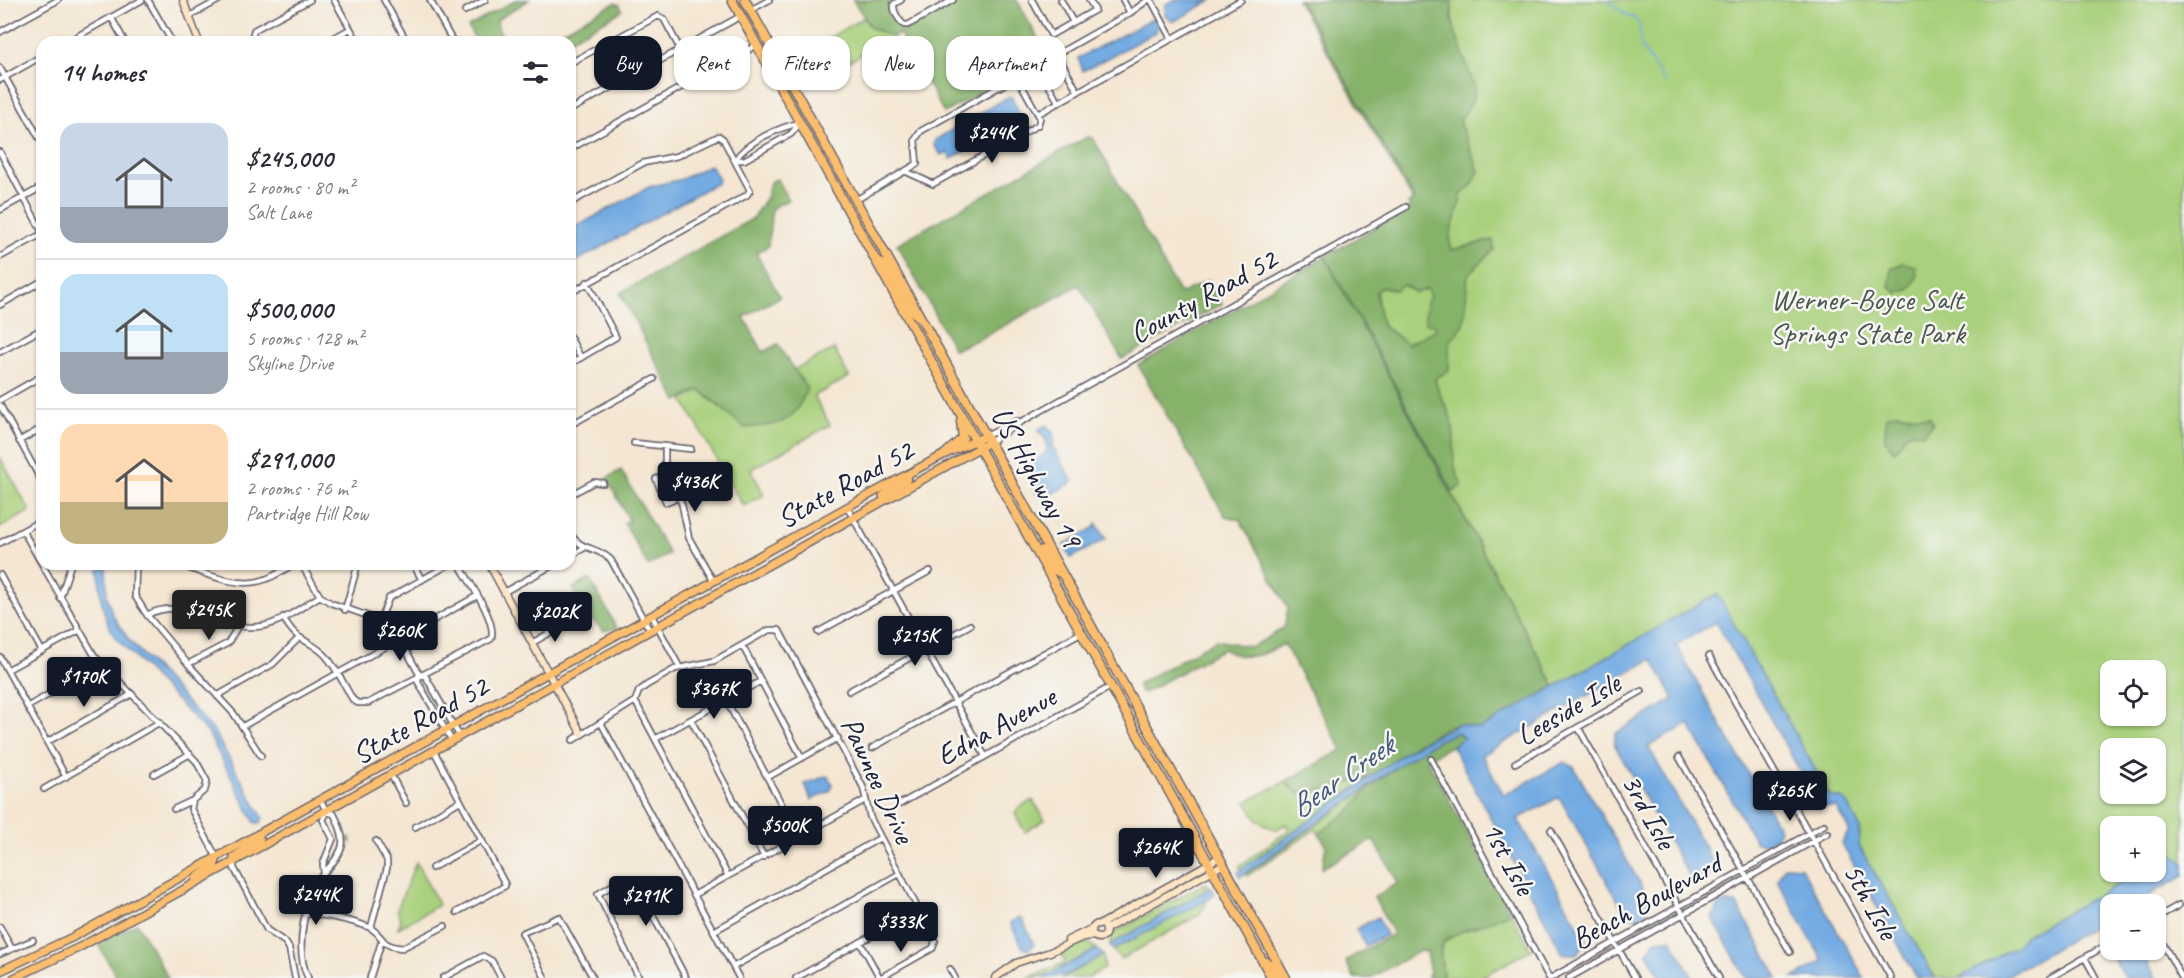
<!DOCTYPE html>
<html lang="en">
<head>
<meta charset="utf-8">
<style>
  :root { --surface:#fff; --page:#f7f7f7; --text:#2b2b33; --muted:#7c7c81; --line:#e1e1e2; --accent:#111827 }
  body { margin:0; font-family:Caveat,sans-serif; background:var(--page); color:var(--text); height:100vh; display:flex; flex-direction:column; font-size:22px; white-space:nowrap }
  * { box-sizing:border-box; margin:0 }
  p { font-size:20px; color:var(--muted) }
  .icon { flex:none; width:33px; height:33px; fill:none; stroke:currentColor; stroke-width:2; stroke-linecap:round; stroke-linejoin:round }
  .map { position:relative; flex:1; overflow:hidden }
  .panel { position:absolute; left:36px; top:36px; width:540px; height:534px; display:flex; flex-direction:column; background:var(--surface); border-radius:18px; box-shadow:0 2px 4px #0004 }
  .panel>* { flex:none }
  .hud { position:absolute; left:594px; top:36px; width:570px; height:54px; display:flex; gap:12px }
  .controls { position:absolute; left:2100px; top:660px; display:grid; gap:12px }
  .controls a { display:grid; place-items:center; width:66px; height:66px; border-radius:12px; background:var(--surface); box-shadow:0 2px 4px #0004; font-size:30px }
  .price { position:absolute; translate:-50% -51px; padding:0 14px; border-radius:6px; background:var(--accent); color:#fff; font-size:20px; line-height:39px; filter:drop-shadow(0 2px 3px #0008) }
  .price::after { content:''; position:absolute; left:50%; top:36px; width:18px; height:14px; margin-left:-9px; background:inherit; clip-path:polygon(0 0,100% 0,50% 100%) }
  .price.active { background:#222; color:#fff }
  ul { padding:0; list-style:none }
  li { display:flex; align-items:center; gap:18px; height:150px; padding:0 24px }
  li+li { border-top:2px solid var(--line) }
  li span { display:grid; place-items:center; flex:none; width:168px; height:120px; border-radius:18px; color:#555 }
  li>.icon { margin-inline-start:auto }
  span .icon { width:72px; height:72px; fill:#fffc; stroke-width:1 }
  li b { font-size:26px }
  h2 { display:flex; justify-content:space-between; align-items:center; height:72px; padding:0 24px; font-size:26px }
  .pill { padding:0 21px; border-radius:18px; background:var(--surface); box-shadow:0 2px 4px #0004; font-size:21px; line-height:54px }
  .pill.active { background:var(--accent); color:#fff }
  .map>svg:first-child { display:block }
  .green { fill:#a9d07b; stroke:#66795b; stroke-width:1.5; fill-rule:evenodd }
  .forest { fill:#86b26b; stroke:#546a53; stroke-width:1.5; fill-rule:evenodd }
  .water { fill:#73abe2; stroke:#4a668e; stroke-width:1.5 }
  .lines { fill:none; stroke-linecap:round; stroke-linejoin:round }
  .stream { stroke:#73abe2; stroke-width:1.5 }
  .street-casing { stroke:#6c6770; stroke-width:8 }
  .secondary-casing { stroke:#6c6770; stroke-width:9 }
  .primary-casing { stroke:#6c6770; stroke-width:10 }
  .highway-casing { stroke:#6c6770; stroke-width:11 }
  .street { stroke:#fff; stroke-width:4.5 }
  .secondary { stroke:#fde5c5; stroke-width:6 }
  .primary { stroke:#fbbe6e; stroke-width:7 }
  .highway { stroke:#fbbe6e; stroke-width:8 }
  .labels { text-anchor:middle; stroke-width:5; stroke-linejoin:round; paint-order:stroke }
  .street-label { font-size:30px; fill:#22223b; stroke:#f6f6f2 }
  .park-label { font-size:30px; fill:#4a564e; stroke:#f6f6f2 }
  .water-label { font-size:32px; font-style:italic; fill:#42597e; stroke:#f6f6f2 }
</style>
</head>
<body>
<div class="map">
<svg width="2184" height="978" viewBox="0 0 2184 978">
  <rect width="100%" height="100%" fill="#f6f6f2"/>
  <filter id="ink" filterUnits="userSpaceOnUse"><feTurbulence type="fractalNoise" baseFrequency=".0167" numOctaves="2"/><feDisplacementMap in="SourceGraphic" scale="12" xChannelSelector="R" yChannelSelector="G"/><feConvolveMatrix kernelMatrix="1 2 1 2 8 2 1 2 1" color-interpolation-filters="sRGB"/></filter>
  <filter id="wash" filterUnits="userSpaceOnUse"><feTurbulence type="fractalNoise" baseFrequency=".008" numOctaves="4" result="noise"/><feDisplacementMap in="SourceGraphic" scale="24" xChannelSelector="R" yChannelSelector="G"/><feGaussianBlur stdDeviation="1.35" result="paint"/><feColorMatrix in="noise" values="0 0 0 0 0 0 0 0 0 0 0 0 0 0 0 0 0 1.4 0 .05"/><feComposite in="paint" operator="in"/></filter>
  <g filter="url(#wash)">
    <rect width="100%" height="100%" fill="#f4e6d2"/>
    <path class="green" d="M1297 0H2184V863L2172 854 2156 863V826H2110V872H2141L2024 936 2018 946 1959 978H1935L1859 846 1860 827 1844 800 1830 796 1717 594 1555 687 1325 257 1416 206ZM2110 670H2156V716H2110ZM2110 748H2156V794H2110Z
      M863 18 871 28 893 37 835 69 823 41Z
      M834 349 849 377 814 396 830 425 751 469 764 495 743 506 682 398H687L700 390 720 408Z
      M0 457 30 511 0 528Z
      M1370 777 1242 869 1239 866 1289 830 1286 824 1275 830 1257 820 1246 802 1286 781 1289 787 1307 794Z
      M1368 789 1352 809 1319 834 1316 829 1247 876 1246 874Z
      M1033 800 1045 820 1025 832 1015 814 1018 808Z
      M350 837 351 843 348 839 337 871H333L327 890H324L320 905 323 907 318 908 313 903C317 877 343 863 347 839Z
      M416 862 439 905 398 928 401 920 397 910Z
      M1206 883 1210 888 1110 945 1111 934Z
      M1205 900 1206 904 1199 915 1121 959 1113 950Z
      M1510 911 1531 950 1480 978H1443C1443 969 1440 957 1441 949 1445 929 1493 926 1510 911Z
      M1088 943 1097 949C1074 963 1054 978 1027 978L1065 963 1062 954 1080 944Z
      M1103 955 1105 968 1087 978H1062Z"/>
    <path class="forest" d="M516 0H529L497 20 498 28 506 42H477L468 27Z
      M853 0H894L888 4 903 31 959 0H1017L1047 55 944 113 900 34 893 37 871 28Z
      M1299 0 1452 2V19L1456 35 1475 88 1472 101 1459 122 1479 171 1472 185 1461 195C1460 215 1446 231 1451 250L1493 240 1494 250 1468 274 1464 324 1449 343V370L1435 379C1438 395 1447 405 1451 419 1459 444 1447 459 1462 485L1453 492 1325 256 1410 208 1408 204 1414 198ZM1403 285 1416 293 1427 289 1430 297 1426 303 1425 323 1435 325V330L1408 344 1382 325 1376 292 1382 287 1396 290Z
      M615 3 620 5 622 11 566 42H541Z
      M1087 137 1093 138 1180 294 1209 280 1222 304 1122 359 1079 285 987 335 954 350 897 244Z
      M777 179 788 200 772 208 768 246 756 253 780 297 744 317 763 352 778 344C787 361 797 373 807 388 794 426 779 424 745 428L700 390 677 401 620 293 752 219 767 196 770 182Z
      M1325 257 1555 687 1480 729 1458 724 1447 727 1413 747 1370 777 1307 794 1297 793 1286 781 1342 750 1284 644C1262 656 1247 662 1223 649L1144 693 1139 690 1138 684 1216 640 1252 647 1284 628 1288 608 1240 520 1225 516 1138 365Z
      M1903 263 1916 266 1917 277 1909 290 1897 293 1890 286 1891 268Z
      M1895 413 1930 417 1933 423 1922 434C1918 434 1915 432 1912 432 1902 432 1901 447 1894 451L1885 440 1886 417Z
      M621 470 669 554 648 566 624 523 629 520 607 478Z
      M590 579 617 628 604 631 592 620H582L585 613 573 588Z
      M1457 732 1464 739 1427 759 1510 911C1493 926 1445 929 1441 949 1440 957 1443 969 1443 978H1427L1430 973 1426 952 1420 951 1370 978H1354L1346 962 1348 959 1393 934 1374 897 1398 883 1374 840 1322 868 1326 845 1319 834 1352 809 1368 789 1403 762 1436 741Z
      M137 923 168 978H117L98 944Z"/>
    <path class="water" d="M1174 0H1212L1173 22 1165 15 1166 4Z
      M1154 18 1158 25 1156 32 1083 71 1078 58Z
      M1009 96 1012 97 1022 119 951 159 947 152 941 155 934 145 935 140Z
      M710 165 719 179 718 182 570 265V230L649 187 682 179Z
      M1045 425C1055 430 1055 438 1053 447L1073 482 1045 498 1038 496 1024 470 1047 451 1046 440 1038 430Z
      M1096 523 1106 539 1071 558 1064 545 1095 527Z
      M99 564H106L107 595 112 614 129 640 213 730 263 818 260 823H255L208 733 114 636C101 613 99 590 99 564Z
      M1717 594 1830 796 1844 799 1860 827 1859 846 1935 978H1917L1842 844 1849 830 1836 807H1820L1716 622 1676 645 1780 830 1772 844 1756 843 1689 724 1648 746 1715 866 1707 880H1691L1614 744 1616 733 1674 699 1652 659 1482 755 1504 795 1564 762 1574 767 1651 903 1642 917H1627L1559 797 1518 819 1586 940 1577 954H1563L1452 746 1464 738 1457 732 1436 741 1403 762 1240 877 1238 872 1413 747 1458 724 1480 729Z
      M827 776 833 784 830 791 811 800 805 784Z
      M2172 854 2184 863V876L2133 904H2110V917L2003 978H1959L2017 946 2024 936 2141 872H2156V863Z
      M1785 866 1801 867 1864 978H1793L1823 961 1777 880Z
      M1212 887 1215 894 1209 899 1113 950 1110 945Z
      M1720 903H1736L1778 978H1746L1712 917Z
      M1018 917 1023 920 1034 945 1028 950 1023 948 1010 923Z
      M1378 917 1386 935 1365 946 1356 929Z
      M1671 939 1693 978H1661L1647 953 1655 940Z
      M1097 949 1103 955C1081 967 1068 978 1043 978Z
      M2109 950H2140L2156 978H2125Z"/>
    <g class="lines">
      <path class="stream" d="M1607 0 1625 14 1636 19 1640 28 1641 47 1665 82"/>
    </g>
  </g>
  <g filter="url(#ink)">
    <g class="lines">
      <g class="street-casing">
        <path id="street" d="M148 0 172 42
          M334 0 358 42
          M384 0 407 42
          M430 0 453 42
          M901 0 894 4C893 12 898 19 904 25H908L953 0
          M1032 0 1051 35 1095 10 1089 0
          M1061 0 1073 22
          M1123 0 1130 13
          M1151 0 1172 39
          M751 10 769 0
          M465 11 485 0
          M190 16 219 0
          M111 17 125 42
          M0 32 58 0
          M67 42 142 0
          M251 42 254 30 310 0
          M326 42 350 29
          M1057 54 1078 92
          M570 63 658 16 664 19 680 49
          M1037 65 1059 103
          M0 68 42 143
          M0 80 42 56
          M570 110 741 16
          M1038 114 1241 0
          M570 149 757 45
          M0 152 42 232
          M735 160H744L791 134 800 123
          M735 160C746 142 780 127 800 123
          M907 172 933 184 1038 125 1040 118 1017 77
          M856 200 917 164 915 140 921 131 1130 13 1148 0
          M570 203 643 163 677 156 719 136 723 139 750 190 747 195 570 293
          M0 210 42 187
          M0 257 42 234
          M0 305 42 281
          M570 337 581 358
          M0 352 42 329
          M570 364 616 337 587 282
          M0 400 42 376
          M0 405 42 482
          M1021 422 1406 207
          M570 425 654 379
          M986 436 1017 421 1021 422 990 442
          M19 441 42 428
          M634 443 691 449
          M665 446V463L682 505 689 538 714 582
          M668 474 656 479 666 502 679 497
          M676 488 705 481
          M570 495 594 482 603 483
          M847 507 985 756
          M23 531 94 655 196 761 207 781 205 790 193 800 191 809 217 858
          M570 533C580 551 598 546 611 560L650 631
          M0 543 42 520
          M570 556 584 548
          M136 564 135 596 147 615 188 664 234 714 261 756
          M176 564C200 571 230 586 255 582 269 580 282 571 294 564
          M301 564 320 596 331 603 388 623 400 639 419 674
          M413 564 422 580
          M0 575 42 651
          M504 592 555 564
          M60 598 71 564
          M345 610 358 564
          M147 615C189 594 221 634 263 626 283 622 303 606 320 596
          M652 616 680 668
          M283 617C298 644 308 638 325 655 337 668 344 685 353 700L358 703H368L491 639C498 622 468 580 459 564
          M380 620 389 598 450 564
          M818 632 930 571
          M532 643 567 623
          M742 645 802 758
          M1709 656 1891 978
          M0 657 66 777
          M188 664 228 643 238 626
          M7 670 78 631
          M849 691 970 625
          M217 696 273 664 298 639
          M726 700 799 837
          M635 701 728 876
          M27 707 102 664
          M691 720 764 857
          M601 723 739 978
          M243 726 477 596
          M1578 727 1719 978
          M655 739 761 681
          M573 740 635 701 639 691 647 685 675 669 714 661 769 630H779L863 787 870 817 935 941 933 948 880 978
          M452 741 418 682 419 674 426 677 460 737
          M47 742 132 694
          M872 748 1082 632
          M434 751 505 884V886L457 912
          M1679 757 1790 952
          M1431 759 1549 978
          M1515 763 1642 691
          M154 774 190 754
          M391 775 406 803
          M768 777 838 738
          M44 789 160 722
          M321 801 327 812 334 814C348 842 345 850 324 873L323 864 333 839 323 820 327 812
          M900 804 1112 686
          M174 809 191 801
          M415 827 460 801
          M1551 830 1635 978
          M234 862V868L267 930 285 942 289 948 295 978
          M432 868 482 840
          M694 895 865 800
          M307 914C318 913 363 923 372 929 386 938 378 945 402 948L445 926
          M2156 918 2179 905
          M0 927 12 949
          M371 927 387 868V860L376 841
          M714 931 880 838
          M2156 931 2182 978
          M860 942 880 978
          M0 954 33 940
          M2085 958 2096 978
          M733 967 899 874
          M950 969 955 978
          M308 978C294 949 304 898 324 873
          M370 978 381 943
          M443 978 483 956 492 961 501 978
          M545 978 522 933 559 917 593 978
          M639 978 598 894 621 880H631L637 886 686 978
          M796 978 918 910
          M1551 978 1824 825
          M1569 978 1828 833
          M2050 978 2110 943"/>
      </g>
      <g class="secondary-casing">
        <path id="secondary" d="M183 0 199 42
          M489 564 581 733
          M1092 931a7 7 0 1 1 14 0a7 7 0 1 1-14 0Z
          M1101 924 1220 857
          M1106 929 1224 864
          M1068 940 1091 929
          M995 978 1016 963 1050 952 1083 937 1094 936"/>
      </g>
      <g class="primary-casing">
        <path id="primary" d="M883 496 906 481 908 475
          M234 862V857L260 839
          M196 878 214 866 217 858
          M0 971 73 937 847 507 945 454 986 436
          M14 978 80 947 990 442"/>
      </g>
      <g class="highway-casing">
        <path id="highway" d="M732 0 1272 978
          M745 0 1286 978
          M874 258C896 270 898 301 918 316
          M945 454 963 438 961 421
          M1042 550 1053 569 1062 574
          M1264 961 1270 964 1279 978"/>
      </g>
      <use href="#street" class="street"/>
      <use href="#secondary" class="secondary"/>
      <use href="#primary" class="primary"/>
      <use href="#highway" class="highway"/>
    </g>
  </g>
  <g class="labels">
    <g class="street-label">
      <text transform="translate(1203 296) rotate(-29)" y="10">County Road 52</text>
      <text transform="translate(1037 477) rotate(61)" y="10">US Highway 19</text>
      <text transform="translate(845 484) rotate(-29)" y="10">State Road 52</text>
      <text transform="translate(1568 709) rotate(-30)" y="10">Leeside Isle</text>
      <text transform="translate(420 720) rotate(-29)" y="10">State Road 52</text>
      <text transform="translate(996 726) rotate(-29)" y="10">Edna Avenue</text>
      <text transform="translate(878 780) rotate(65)" y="10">Pawnee Drive</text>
      <text transform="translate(1649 811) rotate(61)" y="10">3rd Isle</text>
      <text transform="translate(1509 858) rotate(62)" y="10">1st Isle</text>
      <text transform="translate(1646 901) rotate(-29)" y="10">Beach Boulevard</text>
      <text transform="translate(1871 901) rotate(61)" y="10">5th Isle</text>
    </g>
    <g class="park-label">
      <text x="1867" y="309">Werner-Boyce Salt<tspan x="1867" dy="34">Springs State Park</tspan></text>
    </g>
    <g class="water-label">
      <text transform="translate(1341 776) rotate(-35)" y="11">Bear Creek</text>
    </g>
  </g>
</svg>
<div class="controls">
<a><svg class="icon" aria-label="locate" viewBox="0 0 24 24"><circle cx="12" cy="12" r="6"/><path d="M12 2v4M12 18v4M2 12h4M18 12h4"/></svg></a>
<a><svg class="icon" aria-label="layers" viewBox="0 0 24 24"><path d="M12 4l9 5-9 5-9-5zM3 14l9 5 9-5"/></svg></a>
<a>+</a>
<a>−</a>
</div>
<b class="price" style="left:992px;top:164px">$244K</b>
<b class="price" style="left:695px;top:513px">$436K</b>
<b class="price active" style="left:209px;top:641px">$245K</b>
<b class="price" style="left:555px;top:643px">$202K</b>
<b class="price" style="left:400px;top:662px">$260K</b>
<b class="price" style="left:915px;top:667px">$215K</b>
<b class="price" style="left:84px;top:708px">$170K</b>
<b class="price" style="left:714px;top:720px">$367K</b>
<b class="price" style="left:1790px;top:822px">$265K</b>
<b class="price" style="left:785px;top:857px">$500K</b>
<b class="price" style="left:1156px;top:879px">$264K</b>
<b class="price" style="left:316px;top:926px">$244K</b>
<b class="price" style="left:646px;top:927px">$291K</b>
<b class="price" style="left:901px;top:953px">$333K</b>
<div class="hud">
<a class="pill active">Buy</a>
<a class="pill">Rent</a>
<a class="pill">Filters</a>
<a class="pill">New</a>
<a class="pill">Apartment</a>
</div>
<section class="panel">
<h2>14 homes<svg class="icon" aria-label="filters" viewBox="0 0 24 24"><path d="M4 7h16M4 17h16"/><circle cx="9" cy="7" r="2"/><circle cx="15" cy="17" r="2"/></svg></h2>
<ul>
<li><span style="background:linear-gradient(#c9d6e8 70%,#9aa5b1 0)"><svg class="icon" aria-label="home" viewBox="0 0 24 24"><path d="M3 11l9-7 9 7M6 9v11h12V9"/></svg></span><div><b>$245,000</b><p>2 rooms · 80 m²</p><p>Salt Lane</p></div></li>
<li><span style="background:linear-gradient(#bfe0f5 65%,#9aa5b1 0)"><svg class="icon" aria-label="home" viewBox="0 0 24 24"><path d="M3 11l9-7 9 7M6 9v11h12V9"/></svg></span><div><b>$500,000</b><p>5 rooms · 128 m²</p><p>Skyline Drive</p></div></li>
<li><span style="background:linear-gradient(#ffd9b3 65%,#c2b280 0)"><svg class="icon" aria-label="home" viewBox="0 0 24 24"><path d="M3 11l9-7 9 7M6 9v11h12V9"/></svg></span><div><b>$291,000</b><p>2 rooms · 76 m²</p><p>Partridge Hill Row</p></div></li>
</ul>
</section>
</div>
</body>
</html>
